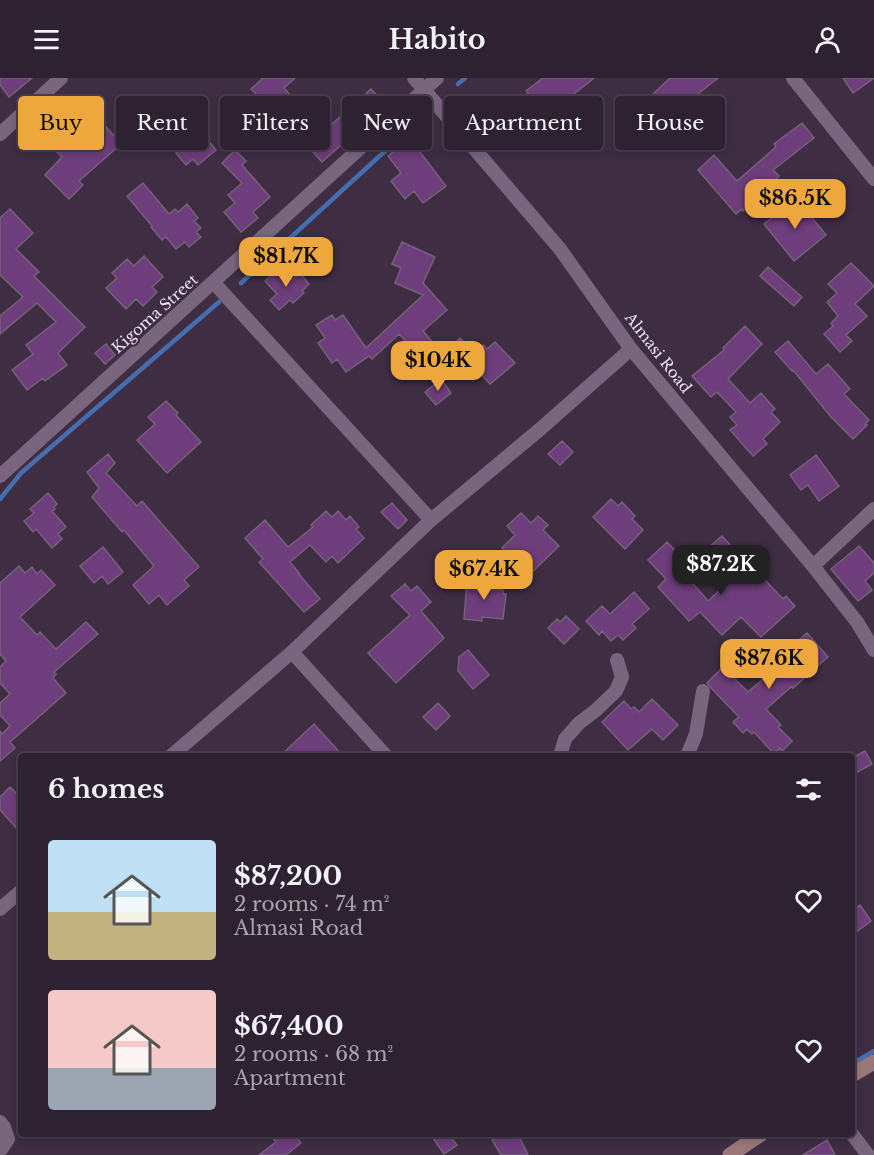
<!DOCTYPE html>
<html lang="en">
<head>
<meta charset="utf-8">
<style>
  :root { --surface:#2e2232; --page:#3a2f3e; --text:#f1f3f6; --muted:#a7a4ac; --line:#493f4d; --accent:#eea73c }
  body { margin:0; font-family:"Libre Baskerville",serif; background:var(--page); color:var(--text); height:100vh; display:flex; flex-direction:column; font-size:22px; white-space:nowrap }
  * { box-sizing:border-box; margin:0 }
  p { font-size:20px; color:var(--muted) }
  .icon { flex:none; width:33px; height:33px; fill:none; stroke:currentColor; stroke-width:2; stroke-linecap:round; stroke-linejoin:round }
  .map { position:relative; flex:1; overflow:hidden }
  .details { position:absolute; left:18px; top:675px; width:837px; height:384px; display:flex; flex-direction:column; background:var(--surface); border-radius:6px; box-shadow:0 3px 9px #0003,0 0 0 2px var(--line) }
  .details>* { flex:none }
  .banner { position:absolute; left:18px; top:18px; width:838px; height:54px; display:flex; gap:12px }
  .price { position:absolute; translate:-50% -51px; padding:0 14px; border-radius:12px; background:var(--accent); color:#111; font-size:20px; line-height:39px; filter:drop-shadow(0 2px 3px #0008) }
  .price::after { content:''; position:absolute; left:50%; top:36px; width:18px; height:14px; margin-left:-9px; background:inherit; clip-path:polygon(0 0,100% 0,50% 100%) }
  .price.active { background:#222; color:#fff }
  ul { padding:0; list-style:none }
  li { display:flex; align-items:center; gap:18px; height:150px; padding:0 30px }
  li span { display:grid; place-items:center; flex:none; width:168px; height:120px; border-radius:6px; color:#555 }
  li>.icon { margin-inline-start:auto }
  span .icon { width:72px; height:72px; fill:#fffc; stroke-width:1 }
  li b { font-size:26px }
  h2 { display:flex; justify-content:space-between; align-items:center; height:72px; padding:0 30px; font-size:26px }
  .pill { padding:0 21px; border-radius:6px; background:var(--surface); box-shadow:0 3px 9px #0003,0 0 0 2px var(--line); font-size:21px; line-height:54px }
  .pill.active { background:var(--accent); color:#111 }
  header { display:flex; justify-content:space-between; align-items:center; height:78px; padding:0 30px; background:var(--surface); font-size:27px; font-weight:700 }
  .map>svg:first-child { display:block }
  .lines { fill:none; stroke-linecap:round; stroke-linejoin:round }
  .stream { stroke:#466eaf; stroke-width:4.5 }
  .building { fill:#6e3d7b; stroke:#75617a; stroke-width:1.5 }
  .minor { stroke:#79657e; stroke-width:14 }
  .secondary { stroke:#9a787a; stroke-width:15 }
  .labels { text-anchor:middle; stroke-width:4.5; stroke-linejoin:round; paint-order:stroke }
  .street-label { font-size:15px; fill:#eee3f1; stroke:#3e2d43 }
</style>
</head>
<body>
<header><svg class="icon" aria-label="menu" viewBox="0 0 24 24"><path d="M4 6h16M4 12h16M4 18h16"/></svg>Habito<svg class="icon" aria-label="person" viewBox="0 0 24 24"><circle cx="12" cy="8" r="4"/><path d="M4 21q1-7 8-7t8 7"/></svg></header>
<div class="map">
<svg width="874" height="1077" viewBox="0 0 874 1077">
  <rect width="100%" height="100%" fill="#3e2d43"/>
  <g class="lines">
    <path class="stream" d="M458 6 465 0
      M241 205 432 30
      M0 421 21 395 219 224
      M852 986 874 973"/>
  </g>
  <path class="building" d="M0 0H32L9 19 0 7Z
    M263 0H295L284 10 323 54 371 11 386 27 322 84 305 65 302 67 266 26 251 11Z
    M543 0H594L565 23 563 20 544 36 526 13Z
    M670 0H718L698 16 703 21 674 46 677 49 662 63 635 33Z
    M843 0H874L853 15Z
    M100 42 121 66 79 103 83 107 69 121 45 97 62 79 54 71 69 59 74 65Z
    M541 44 551 54 532 72 522 61Z
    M802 45 814 60 773 92 779 98 774 103 776 106 750 129 749 128 743 133 742 131 736 136 698 92 714 77 737 103 776 69 774 66Z
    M201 54 216 72 198 87 193 81 186 87 176 75Z
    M410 61 446 108 423 125 414 113 405 121 391 103 401 95 388 78Z
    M235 72 246 83 242 87 270 119 253 134 258 140 241 154 224 134 235 125 228 117 242 105 222 85Z
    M143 105 169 136 175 131 178 134 187 126 198 140 194 143 201 150 196 154 201 159 189 169 185 164 176 171 166 159 162 162 151 149 152 148 127 118Z
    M796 120 826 157 794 183 764 146Z
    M10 131 33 155 16 171 39 194 34 198 85 249 58 275 67 287 45 303 43 300 27 312 12 292 33 276 26 267 56 244 37 225 0 256V238L23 219 0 197V140Z
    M402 164 435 179 423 205 447 232 423 253 436 268 423 282 399 256 372 281 369 278 346 294 337 281 332 285 318 265 325 260 316 247 332 237 335 242 343 237 366 270 423 217 395 205 401 190 392 186Z
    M144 178 163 199 152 209 157 214 143 228 136 221 126 231 106 210 117 200 112 195 127 181 134 188Z
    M851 185 874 208 855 226 867 238 846 257 852 263 840 274 824 256 833 248 831 245 838 238 827 224 837 215 828 206Z
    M280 189 292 202 300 195 309 206 302 213 304 215 293 225 290 222 279 232 270 222 277 216 265 203Z
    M768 189 802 219 794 228 760 198Z
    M745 248 762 266 728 301 750 325 761 315 775 331 771 334 780 344 763 361 767 366 753 378 730 352 737 347 730 339 736 334 717 314 711 319 692 298 724 272 723 270Z
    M460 260 474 275 483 267 487 271 495 264 515 285 490 306 473 287 458 300 437 276 451 265 453 267Z
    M788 263 816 296 828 286 850 311 844 316 869 342 865 346 867 347 853 361 831 339 793 292 792 293 775 274Z
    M106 266 115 277 105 286 95 275Z
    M441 301 451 315 436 327 425 314Z
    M166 323 178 335 176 337 201 364 167 395 137 362 155 346 148 339Z
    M562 363 573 374 560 387 548 376Z
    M108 376 115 385 106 395 137 428 142 423 199 489 184 502 189 508 167 527 159 517 149 526 133 507 154 488 124 452 122 454 92 419 99 410 87 394Z
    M816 377 839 408 819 423 808 407 801 412 790 397Z
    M48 415 57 426 54 429 55 431 52 433 66 449 58 456 62 461 52 470 36 451 33 454 24 443 34 435 30 431Z
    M611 421 618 428 622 424 635 438 632 441 643 452 625 471 593 439Z
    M392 425 407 442 398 451 381 434Z
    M326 433 332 439 338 433 346 442 350 438 359 449 356 451 364 460 338 485 332 478 326 484 310 467 290 484 299 495H298L320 521 304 534 259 484 263 481 245 460 265 442 288 469 313 449 311 447Z
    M521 435 531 445 538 438 548 447 543 452 559 468 529 497 502 470 515 457 507 448Z
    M722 458 731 468 709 487 700 477Z
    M667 464 695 494 688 500 708 523 749 485 783 521 786 518 795 528 761 559 741 539 722 557 700 534 689 543 658 509 666 501 648 482Z
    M859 468 874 485V495L865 503 872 512 858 523 831 491Z
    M103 469 123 494 108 506 102 498 94 505 80 488Z
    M19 488 25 495 32 489 37 496 41 492 55 507 20 539 37 557 40 554 56 571 86 544 98 556 54 594 56 596 53 600 66 615 10 664 15 670 0 683V653L2 656 10 648 0 637V625L10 616 0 605V589L6 583 0 576V505Z
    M476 501 494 503 493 511 503 512V516H506L503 541 482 539V543L464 541 467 503 476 504Z
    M405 506 411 513 417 508 431 524 421 533 444 560 396 605 368 575 410 537 391 518Z
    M634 514 649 531 632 546 636 550 623 562 618 557 611 563 602 553 599 557 586 543 602 528 610 536Z
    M566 538 579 551 564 566 548 550 557 541 560 544Z
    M807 555 828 579 793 610 791 609 766 631 781 647 778 649 792 663 782 673 780 670 774 676 754 654 752 656 747 651 743 655 733 644 739 639 712 611 707 605 723 589 748 614 769 596 761 586 782 567 787 572Z
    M468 572 489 597 473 611 458 593 459 579Z
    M652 621 678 647 663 662 652 651 628 672 602 644 624 623 631 631 634 629 639 634Z
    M438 625 450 638 436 652 423 639Z
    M314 646 343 678H280Z
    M865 673 872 686 852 697V680Z
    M10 709 21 720V755L0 732V719Z
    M860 827 871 843 852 857V833Z
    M269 1056H294L301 1065 286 1077H259L276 1064Z
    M430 1056H448L457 1067 444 1076Z
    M503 1056H518L528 1077H501L492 1062Z
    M827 1062 835 1077H803Z"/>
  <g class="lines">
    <path class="minor" d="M414 0 560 171 631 271 813 488 857 544 874 572
      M793 0 874 101
      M0 56 61 0
      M214 205 431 442
      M0 398 437 0
      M813 488 874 431
      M292 574 386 678
      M171 678 292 574 431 442 538 353 631 271
      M560 678 565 661 579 645 595 633 616 613 622 599 617 582
      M687 678 696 656 703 613
      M0 831 21 813
      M0 1044 4 1049 8 1061 0 1073
      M852 1056 868 1077"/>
    <path class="secondary" d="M852 997 874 984
      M730 1077 761 1056"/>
  </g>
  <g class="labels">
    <g class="street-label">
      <text transform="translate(155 236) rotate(-42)" y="5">Kigoma Street</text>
      <text transform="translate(658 275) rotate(52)" y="5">Almasi Road</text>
    </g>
  </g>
</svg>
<b class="price" style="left:795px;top:152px">$86.5K</b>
<b class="price" style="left:286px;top:210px">$81.7K</b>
<b class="price" style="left:438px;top:314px">$104K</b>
<b class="price active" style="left:721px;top:518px">$87.2K</b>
<b class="price" style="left:484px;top:523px">$67.4K</b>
<b class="price" style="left:769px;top:612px">$87.6K</b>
<div class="banner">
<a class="pill active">Buy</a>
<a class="pill">Rent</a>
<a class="pill">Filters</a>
<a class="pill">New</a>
<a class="pill">Apartment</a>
<a class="pill">House</a>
</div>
<section class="details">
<h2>6 homes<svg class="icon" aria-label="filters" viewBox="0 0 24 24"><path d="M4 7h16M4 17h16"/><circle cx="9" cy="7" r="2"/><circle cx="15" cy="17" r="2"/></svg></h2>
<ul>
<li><span style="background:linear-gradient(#bfe0f5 60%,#c2b280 0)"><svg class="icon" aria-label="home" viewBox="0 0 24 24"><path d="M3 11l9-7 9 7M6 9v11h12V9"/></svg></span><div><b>$87,200</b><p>2 rooms · 74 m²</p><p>Almasi Road</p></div><svg class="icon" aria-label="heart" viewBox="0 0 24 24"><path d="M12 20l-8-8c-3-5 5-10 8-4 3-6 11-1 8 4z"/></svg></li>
<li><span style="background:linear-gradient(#f6c9c9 65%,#9aa5b1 0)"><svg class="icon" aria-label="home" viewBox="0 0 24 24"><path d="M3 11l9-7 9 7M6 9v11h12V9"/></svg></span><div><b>$67,400</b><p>2 rooms · 68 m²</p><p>Apartment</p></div><svg class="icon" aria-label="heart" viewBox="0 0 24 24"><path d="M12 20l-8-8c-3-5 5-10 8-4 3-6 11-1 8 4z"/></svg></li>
</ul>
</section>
</div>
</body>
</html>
